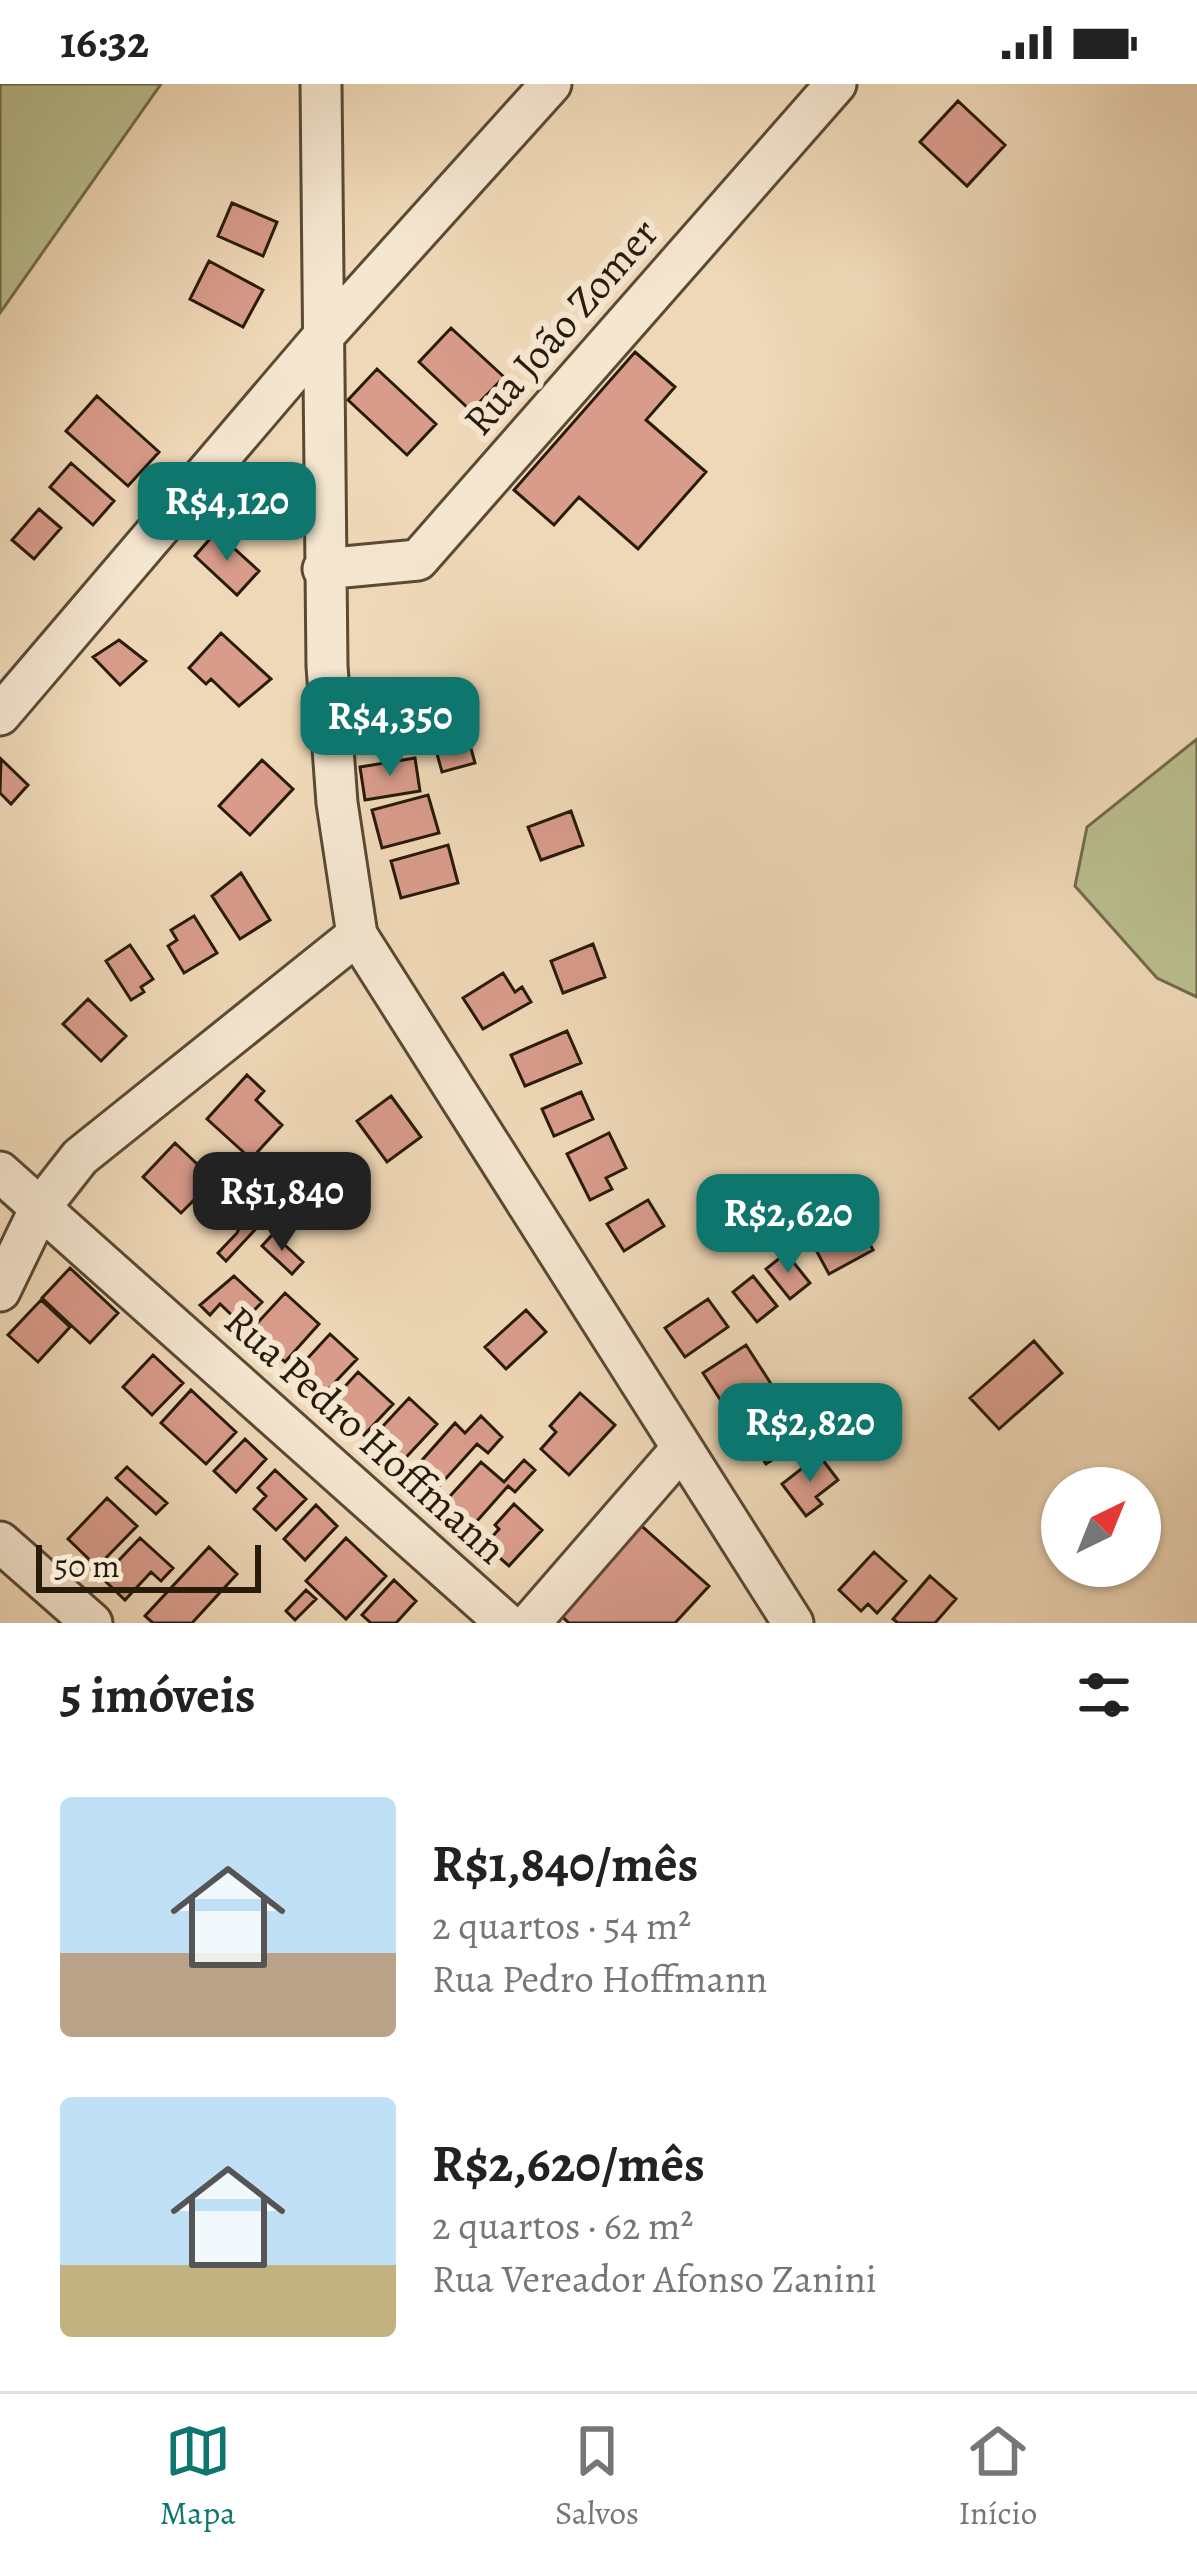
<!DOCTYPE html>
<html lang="pt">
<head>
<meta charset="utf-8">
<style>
  :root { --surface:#fff; --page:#f2f2f2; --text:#222; --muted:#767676; --line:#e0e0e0; --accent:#0f766e }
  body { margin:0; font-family:Alegreya,serif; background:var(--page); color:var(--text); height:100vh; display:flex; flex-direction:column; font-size:45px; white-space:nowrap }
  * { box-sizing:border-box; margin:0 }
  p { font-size:39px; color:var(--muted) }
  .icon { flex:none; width:66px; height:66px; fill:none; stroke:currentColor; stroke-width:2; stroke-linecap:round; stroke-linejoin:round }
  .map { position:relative; height:1539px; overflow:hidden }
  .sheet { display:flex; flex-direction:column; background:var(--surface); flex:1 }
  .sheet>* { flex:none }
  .needle { width:78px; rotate:43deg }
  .buttons { position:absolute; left:1041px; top:1383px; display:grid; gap:24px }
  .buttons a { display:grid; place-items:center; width:120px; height:120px; border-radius:50%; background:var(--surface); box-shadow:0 3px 9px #0004; font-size:60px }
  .scale { position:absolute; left:36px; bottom:30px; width:225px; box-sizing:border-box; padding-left:12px; border:6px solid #281b09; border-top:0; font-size:33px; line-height:42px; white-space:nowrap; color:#281b09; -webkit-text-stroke:9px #f5e6d0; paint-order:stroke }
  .price { position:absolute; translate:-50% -102px; padding:0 27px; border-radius:24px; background:var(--accent); color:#fff; font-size:39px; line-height:78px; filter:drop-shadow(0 3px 6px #0008) }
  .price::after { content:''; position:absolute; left:50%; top:72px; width:36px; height:27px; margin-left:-18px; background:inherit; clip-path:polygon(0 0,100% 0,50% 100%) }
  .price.selected { background:#222; color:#fff }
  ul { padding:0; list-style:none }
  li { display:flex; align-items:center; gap:36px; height:300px; padding:0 60px }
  li span { display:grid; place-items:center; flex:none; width:336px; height:240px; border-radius:12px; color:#555 }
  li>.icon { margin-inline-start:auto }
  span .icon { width:144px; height:144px; fill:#fffc; stroke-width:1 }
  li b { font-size:51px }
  h2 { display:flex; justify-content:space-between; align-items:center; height:144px; padding:0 60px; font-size:51px }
  .status { display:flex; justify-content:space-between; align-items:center; height:84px; padding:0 60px; background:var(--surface); direction:ltr }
  .status svg { height:33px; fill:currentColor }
  .menu { display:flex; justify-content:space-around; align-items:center; height:168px; border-top:3px solid var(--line); background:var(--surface); font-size:33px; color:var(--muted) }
  .menu a { display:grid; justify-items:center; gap:6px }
  .menu .selected { color:var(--accent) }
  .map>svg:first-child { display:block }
  .green { fill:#babe8e; stroke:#716c4c; stroke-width:3 }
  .building { fill:#d99c8b; stroke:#281b09; stroke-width:3 }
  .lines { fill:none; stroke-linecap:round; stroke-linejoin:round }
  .minor-casing { stroke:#5a4a34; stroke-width:45 }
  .minor { stroke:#f5e6d0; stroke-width:39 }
  .labels { text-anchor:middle; stroke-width:12; stroke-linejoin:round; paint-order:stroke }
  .street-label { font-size:42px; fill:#281b09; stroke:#f5e6d0 }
</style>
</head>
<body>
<div class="status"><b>16:32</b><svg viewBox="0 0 49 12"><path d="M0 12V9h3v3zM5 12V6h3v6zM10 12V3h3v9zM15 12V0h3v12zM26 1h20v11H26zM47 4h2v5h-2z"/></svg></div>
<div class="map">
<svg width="1197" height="1539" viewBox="0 0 1197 1539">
  <rect width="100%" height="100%" fill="#efd8b7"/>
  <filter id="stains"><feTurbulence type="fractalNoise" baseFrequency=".00167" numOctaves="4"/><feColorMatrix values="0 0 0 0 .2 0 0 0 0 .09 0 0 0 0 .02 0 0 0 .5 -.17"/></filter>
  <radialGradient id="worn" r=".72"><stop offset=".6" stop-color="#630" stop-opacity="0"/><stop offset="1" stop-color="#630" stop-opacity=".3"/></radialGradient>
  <path class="green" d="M0 0H161L0 229Z
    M1197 655V913L1157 894 1075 802 1087 743Z"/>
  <path class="building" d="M958 17 1005 61 967 102 920 58Z
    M232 119 277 138 263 172 218 152Z
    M209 177 263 206 243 243 190 215Z
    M451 244 504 293 471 327 419 278Z
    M635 268 675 303 646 336 706 388 638 465 579 413 554 441 514 406Z
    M377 285 436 340 407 371 348 316Z
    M97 312 159 368 128 402 66 347Z
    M71 379 114 417 93 441 50 403Z
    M39 425 61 444 34 475 12 456Z
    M216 448 259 487 237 511 195 472Z
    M221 549 271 595 239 622 211 595 206 600 189 584Z
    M119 556 146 577 120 601 93 573Z
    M389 630 391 656 361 658 359 632Z
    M467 650 475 679 442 688 434 659Z
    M415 674 420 707 365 716 360 683Z
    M1 675 28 701 11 720 0 709Z
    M262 676 293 705 250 751 219 722Z
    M428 711 439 749 382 764 372 726Z
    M571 727 583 761 541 776 528 743Z
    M448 761 458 799 401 814 391 777Z
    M241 789 270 836 240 855 212 812Z
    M194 832 217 869 184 889 168 862 177 856 171 846Z
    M593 860 605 893 563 909 551 877Z
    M130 861 153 895 141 903 144 908 131 916 106 877Z
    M503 889 515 908 522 903 531 918 483 945 463 914Z
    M88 915 126 952 101 977 63 940Z
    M567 947 581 979 525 1002 511 971Z
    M247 991 264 1007 256 1016 282 1041 251 1075 207 1035Z
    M581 1008 593 1035 554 1052 542 1025Z
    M391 1012 421 1053 387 1078 357 1037Z
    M609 1049 626 1084 606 1094 612 1105 590 1116 567 1070Z
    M175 1059 214 1096 181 1129 143 1093Z
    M648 1116 664 1142 624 1167 607 1140Z
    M250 1123 264 1136 226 1177 218 1169 237 1149Z
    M855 1132 873 1166 829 1190 810 1155Z
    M273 1150 303 1178 292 1190 262 1162Z
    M786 1169 810 1199 790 1215 766 1185Z
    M70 1184 118 1229 90 1259 42 1214Z
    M234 1192 262 1218 241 1240 220 1220 210 1231 200 1221Z
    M753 1192 777 1222 757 1238 733 1208Z
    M285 1209 319 1240 285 1278 250 1247Z
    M708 1215 728 1243 685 1273 665 1244Z
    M41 1216 70 1243 38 1278 8 1251Z
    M526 1226 546 1248 506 1285 485 1263Z
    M330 1250 357 1275 322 1312 295 1288Z
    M1034 1257 1062 1289 999 1345 970 1314Z
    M746 1261 775 1306 732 1334 703 1289Z
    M153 1271 183 1299 152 1331 123 1303Z
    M358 1288 393 1320 364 1351 329 1320Z
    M191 1306 236 1348 206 1380 161 1339Z
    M580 1309 615 1341 569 1391 541 1365 556 1348 550 1342Z
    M409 1314 437 1340 398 1382 370 1356Z
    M786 1325 805 1355 766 1380 747 1349Z
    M481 1332 502 1353 488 1369 477 1360 430 1412 408 1392 455 1339 465 1349Z
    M245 1355 266 1375 236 1408 214 1387Z
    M819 1371 838 1396 816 1413 822 1420 806 1432 782 1400Z
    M524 1376 535 1386 515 1408 508 1402 469 1446 442 1421 481 1378 504 1398Z
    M127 1383 167 1419 156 1430 116 1394Z
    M275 1386 306 1415 276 1446 254 1425 266 1412 258 1404Z
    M107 1414 137 1442 97 1483 68 1455Z
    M514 1420 542 1446 509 1482 485 1461 499 1445 495 1441Z
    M316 1421 337 1442 305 1476 284 1455Z
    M636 1437 709 1502 675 1539H569L555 1526Z
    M140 1454 173 1484 161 1497 151 1488 125 1516 102 1494Z
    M346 1454 386 1492 346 1535 306 1497Z
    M209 1463 237 1490 192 1539H153L145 1532Z
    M874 1468 906 1497 877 1529 868 1520 861 1527 839 1506Z
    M930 1492 956 1515 935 1539H898L893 1535Z
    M394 1496 416 1517 396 1539H371L362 1531Z
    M306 1506 316 1515 295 1536 286 1527Z"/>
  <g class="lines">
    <g class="minor-casing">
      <path id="minor" d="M321 0 327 582 337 719 357 851 793 1539
        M323 485 418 476 836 0
        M0 631 320 256 551 0
        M0 1088 506 1539
        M0 1207 40 1124 80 1073 357 851
        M0 1458 92 1539
        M530 1539 682 1364"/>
    </g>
    <use href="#minor" class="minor"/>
  </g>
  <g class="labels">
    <g class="street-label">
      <text transform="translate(560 242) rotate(-49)" y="15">Rua João Zomer</text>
      <text transform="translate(366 1350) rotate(42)" y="15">Rua Pedro Hoffmann</text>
    </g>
  </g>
  <rect width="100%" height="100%" filter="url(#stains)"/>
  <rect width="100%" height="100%" fill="url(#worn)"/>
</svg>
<div class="buttons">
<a><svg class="needle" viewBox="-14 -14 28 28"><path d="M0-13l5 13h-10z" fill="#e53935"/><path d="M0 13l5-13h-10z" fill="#767676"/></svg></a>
</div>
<div class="scale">50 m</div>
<b class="price" style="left:227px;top:480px">R$4,120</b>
<b class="price" style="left:390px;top:695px">R$4,350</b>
<b class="price selected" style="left:282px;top:1170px">R$1,840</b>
<b class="price" style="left:788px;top:1192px">R$2,620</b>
<b class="price" style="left:810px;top:1401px">R$2,820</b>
</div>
<section class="sheet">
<h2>5 imóveis<svg class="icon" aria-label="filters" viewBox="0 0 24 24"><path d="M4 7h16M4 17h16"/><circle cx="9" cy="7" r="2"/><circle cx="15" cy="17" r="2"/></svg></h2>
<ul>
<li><span style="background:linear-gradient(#bfe0f5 65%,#b9a48a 0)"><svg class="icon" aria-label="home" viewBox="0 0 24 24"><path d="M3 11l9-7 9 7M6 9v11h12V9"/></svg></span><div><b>R$1,840/mês</b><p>2 quartos · 54 m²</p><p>Rua Pedro Hoffmann</p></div></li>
<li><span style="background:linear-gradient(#bfe0f5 70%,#c2b280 0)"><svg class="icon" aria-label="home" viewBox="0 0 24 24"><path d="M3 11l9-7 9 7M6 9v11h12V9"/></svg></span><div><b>R$2,620/mês</b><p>2 quartos · 62 m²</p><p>Rua Vereador Afonso Zanini</p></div></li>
</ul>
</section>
<nav class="menu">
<a class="selected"><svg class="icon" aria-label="map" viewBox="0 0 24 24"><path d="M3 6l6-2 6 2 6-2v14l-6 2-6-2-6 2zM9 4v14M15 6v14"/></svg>Mapa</a>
<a><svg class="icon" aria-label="saved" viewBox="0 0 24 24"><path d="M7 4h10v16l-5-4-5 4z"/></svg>Salvos</a>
<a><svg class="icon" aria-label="home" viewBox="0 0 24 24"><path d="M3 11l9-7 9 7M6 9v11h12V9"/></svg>Início</a>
</nav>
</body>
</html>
